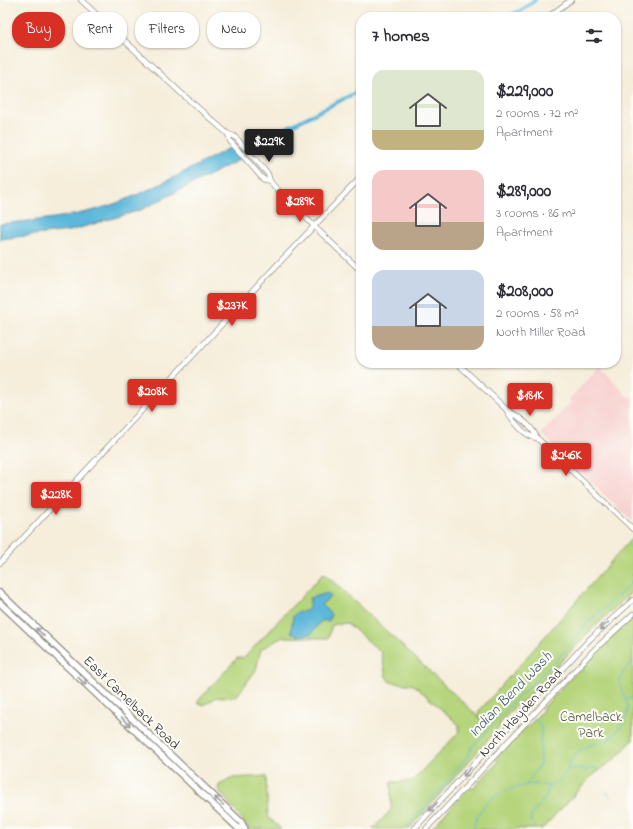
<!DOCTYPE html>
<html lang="en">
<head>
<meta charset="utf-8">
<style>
  :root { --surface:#fff; --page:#f2f2f3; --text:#2b2b33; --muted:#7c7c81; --accent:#d93025 }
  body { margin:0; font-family:"Indie Flower",sans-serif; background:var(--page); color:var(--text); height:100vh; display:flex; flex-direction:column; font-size:15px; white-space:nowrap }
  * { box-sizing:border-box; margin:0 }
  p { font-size:13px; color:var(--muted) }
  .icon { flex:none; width:22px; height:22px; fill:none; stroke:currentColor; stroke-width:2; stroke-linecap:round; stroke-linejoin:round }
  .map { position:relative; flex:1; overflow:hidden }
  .drawer { position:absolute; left:356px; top:12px; width:265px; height:356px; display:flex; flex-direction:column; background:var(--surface); border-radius:16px; box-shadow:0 1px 3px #0004 }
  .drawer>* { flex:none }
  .banner { position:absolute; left:12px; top:12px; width:284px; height:36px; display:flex; gap:8px }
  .price { position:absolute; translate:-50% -34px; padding:0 9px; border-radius:4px; background:var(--accent); color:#fff; font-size:13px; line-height:26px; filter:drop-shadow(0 1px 2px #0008) }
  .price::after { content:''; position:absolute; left:50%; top:24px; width:12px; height:9px; margin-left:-6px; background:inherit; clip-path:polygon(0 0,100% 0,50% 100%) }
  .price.selected { background:#222; color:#fff }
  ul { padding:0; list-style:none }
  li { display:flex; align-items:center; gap:12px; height:100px; padding:0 16px }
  li span { display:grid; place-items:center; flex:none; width:112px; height:80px; border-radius:12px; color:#555 }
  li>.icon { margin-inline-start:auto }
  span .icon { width:48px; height:48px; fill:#fffc; stroke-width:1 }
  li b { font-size:17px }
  h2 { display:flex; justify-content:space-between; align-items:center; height:48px; padding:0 16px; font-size:17px }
  .pill { padding:0 14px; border-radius:16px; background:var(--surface); box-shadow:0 1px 3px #0004; font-size:14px; line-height:36px }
  .pill.selected { background:var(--accent); color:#fff }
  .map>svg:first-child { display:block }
  .built { fill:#f7d0cf }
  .green { fill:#b6d57d; stroke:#708054 }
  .water { fill:#5cb7da; stroke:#447182 }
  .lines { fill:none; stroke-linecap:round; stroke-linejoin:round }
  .stream { stroke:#5cb7da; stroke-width:1 }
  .canal { stroke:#5cb7da; stroke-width:4 }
  .secondary-casing { stroke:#908c83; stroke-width:6 }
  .primary-casing { stroke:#908c83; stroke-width:8 }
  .secondary { stroke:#fff; stroke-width:4.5 }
  .primary { stroke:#fff; stroke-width:5.5 }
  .oneway { stroke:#a0a0a0 }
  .labels { text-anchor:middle; stroke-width:4; stroke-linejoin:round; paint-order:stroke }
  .street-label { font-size:14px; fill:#2b2b2b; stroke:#fdfcf7 }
  .park-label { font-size:14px; fill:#555e44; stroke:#fdfcf7 }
  .water-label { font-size:15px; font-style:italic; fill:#3c5c68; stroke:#fdfcf7 }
</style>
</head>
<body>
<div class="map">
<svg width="633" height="829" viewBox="0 0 633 829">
  <rect width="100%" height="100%" fill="#fdfcf7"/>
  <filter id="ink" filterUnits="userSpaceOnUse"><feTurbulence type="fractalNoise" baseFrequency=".025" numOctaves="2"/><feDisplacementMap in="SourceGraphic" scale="8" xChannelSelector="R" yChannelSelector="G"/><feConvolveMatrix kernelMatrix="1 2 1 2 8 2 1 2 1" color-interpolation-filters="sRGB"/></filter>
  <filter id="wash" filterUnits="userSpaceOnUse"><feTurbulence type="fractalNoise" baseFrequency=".012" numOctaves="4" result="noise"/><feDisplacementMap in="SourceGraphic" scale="16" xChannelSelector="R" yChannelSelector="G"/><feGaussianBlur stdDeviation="0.9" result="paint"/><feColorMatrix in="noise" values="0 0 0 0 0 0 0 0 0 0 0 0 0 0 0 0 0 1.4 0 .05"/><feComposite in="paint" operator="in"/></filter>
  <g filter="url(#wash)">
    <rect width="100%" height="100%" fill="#f6eedb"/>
    <path class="built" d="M600 366 627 396 633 398V522L541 434 571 402 569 399Z"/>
    <path class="green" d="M631 539 633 541V591L588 633 526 699 522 702H519L500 723 501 725 409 829H373L391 810V782L412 781 459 732V725L414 685 390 682 386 677 381 652 347 623 332 625 328 638 283 637 261 649 256 670 236 697H217L204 705 197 702 237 658H244L279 620 323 574 327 576 483 721 478 714 479 711Z
      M633 618V740L617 757 592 776 542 829H431L470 786 473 788 498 762 495 759 525 727 527 728 543 710 542 709 580 668 583 671 584 670 582 666 602 646Z
      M266 776 268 817 281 829H249L218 789 219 785 233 778Z"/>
    <path class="water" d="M230 148 241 159 141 210 70 231 0 239V224C27 221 55 219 82 213 131 203 185 171 230 148Z
      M328 593 331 596 321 605 331 614 329 621H321L311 634 298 636 291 632 293 616 297 612 306 611 309 608 310 598Z"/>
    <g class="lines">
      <path class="stream" d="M629 545 633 552
        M581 668 587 674
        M626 699 633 697
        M568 769 582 768 587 772
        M585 771C590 767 593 766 598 770
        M527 784 540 764 541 727 535 718
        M541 785 548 786
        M606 792 610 796
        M535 827 531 820V816L546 797 549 785C569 780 565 763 578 752 588 743 604 745 614 735 620 728 628 717 628 708 627 702 625 698 623 693 616 681 623 670 633 661
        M405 829 451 777 469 754 472 747 513 702 557 660 591 619 613 601 630 584 633 577
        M473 829C474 823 477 817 480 812 491 795 500 792 518 787 525 786 530 784 537 784"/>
      <path class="canal" d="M507 17 522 10 535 0
        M231 156 361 90"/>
    </g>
  </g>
  <g filter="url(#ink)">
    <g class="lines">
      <g class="secondary-casing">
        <path id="secondary" d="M81 0 181 93 228 134 234 136 238 140 268 174 270 181 274 186 319 231 361 271
          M548 17 571 0
          M228 134 230 141 263 179 270 181
          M457 363 507 410C518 416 532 426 537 438L633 529
          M507 411C513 421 525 437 537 438
          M0 563 276 266 361 177
          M414 829 589 640 633 600
          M426 829 593 651 633 614"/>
      </g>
      <g class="primary-casing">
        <path id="primary" d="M0 593 241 822 245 829
          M0 603 239 829"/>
      </g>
      <use href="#secondary" class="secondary"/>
      <use href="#primary" class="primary"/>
    </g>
    <defs><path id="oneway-shaft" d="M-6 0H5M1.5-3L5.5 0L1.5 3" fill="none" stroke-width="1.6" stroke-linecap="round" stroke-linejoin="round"/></defs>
    <g class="oneway">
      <use href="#oneway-shaft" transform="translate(604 626) rotate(138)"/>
      <use href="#oneway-shaft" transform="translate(40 632) rotate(-137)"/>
      <use href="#oneway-shaft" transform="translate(82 681) rotate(43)"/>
      <use href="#oneway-shaft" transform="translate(126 722) rotate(44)"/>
      <use href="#oneway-shaft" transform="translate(467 772) rotate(133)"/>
      <use href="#oneway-shaft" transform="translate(219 801) rotate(-137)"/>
      <use href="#oneway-shaft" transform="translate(433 807) rotate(133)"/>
    </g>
  </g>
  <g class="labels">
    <g class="street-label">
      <text transform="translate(132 702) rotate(44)" y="5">East Camelback Road</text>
      <text transform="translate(520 712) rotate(-47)" y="5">North Hayden Road</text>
    </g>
    <g class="park-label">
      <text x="591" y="721">Camelback<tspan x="591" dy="16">Park</tspan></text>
    </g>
    <g class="water-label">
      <text transform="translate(510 694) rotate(-46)" y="5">Indian Bend Wash</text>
    </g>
  </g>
</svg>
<b class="price selected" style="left:269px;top:163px">$229K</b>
<b class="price" style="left:300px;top:223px">$289K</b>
<b class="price" style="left:232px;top:327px">$237K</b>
<b class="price" style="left:152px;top:413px">$208K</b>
<b class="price" style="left:530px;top:417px">$181K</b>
<b class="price" style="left:566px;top:477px">$246K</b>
<b class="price" style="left:56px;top:516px">$228K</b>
<div class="banner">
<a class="pill selected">Buy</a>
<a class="pill">Rent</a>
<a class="pill">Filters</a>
<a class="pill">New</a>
</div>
<section class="drawer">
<h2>7 homes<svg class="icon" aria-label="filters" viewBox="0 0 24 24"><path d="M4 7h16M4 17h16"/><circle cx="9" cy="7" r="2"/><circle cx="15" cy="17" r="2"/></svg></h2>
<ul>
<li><span style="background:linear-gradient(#dfe7d0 75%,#c2b280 0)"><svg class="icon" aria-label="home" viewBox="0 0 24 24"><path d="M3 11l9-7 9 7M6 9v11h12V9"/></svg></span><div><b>$229,000</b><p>2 rooms · 72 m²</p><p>Apartment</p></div></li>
<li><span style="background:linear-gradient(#f6c9c9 65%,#b9a48a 0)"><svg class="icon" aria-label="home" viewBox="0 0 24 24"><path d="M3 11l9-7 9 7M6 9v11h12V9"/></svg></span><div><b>$289,000</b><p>3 rooms · 86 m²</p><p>Apartment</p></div></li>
<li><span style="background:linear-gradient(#c9d6e8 70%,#b9a48a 0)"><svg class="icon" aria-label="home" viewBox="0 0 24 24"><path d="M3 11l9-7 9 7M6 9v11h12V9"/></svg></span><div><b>$208,000</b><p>2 rooms · 58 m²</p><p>North Miller Road</p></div></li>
</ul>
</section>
</div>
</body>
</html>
